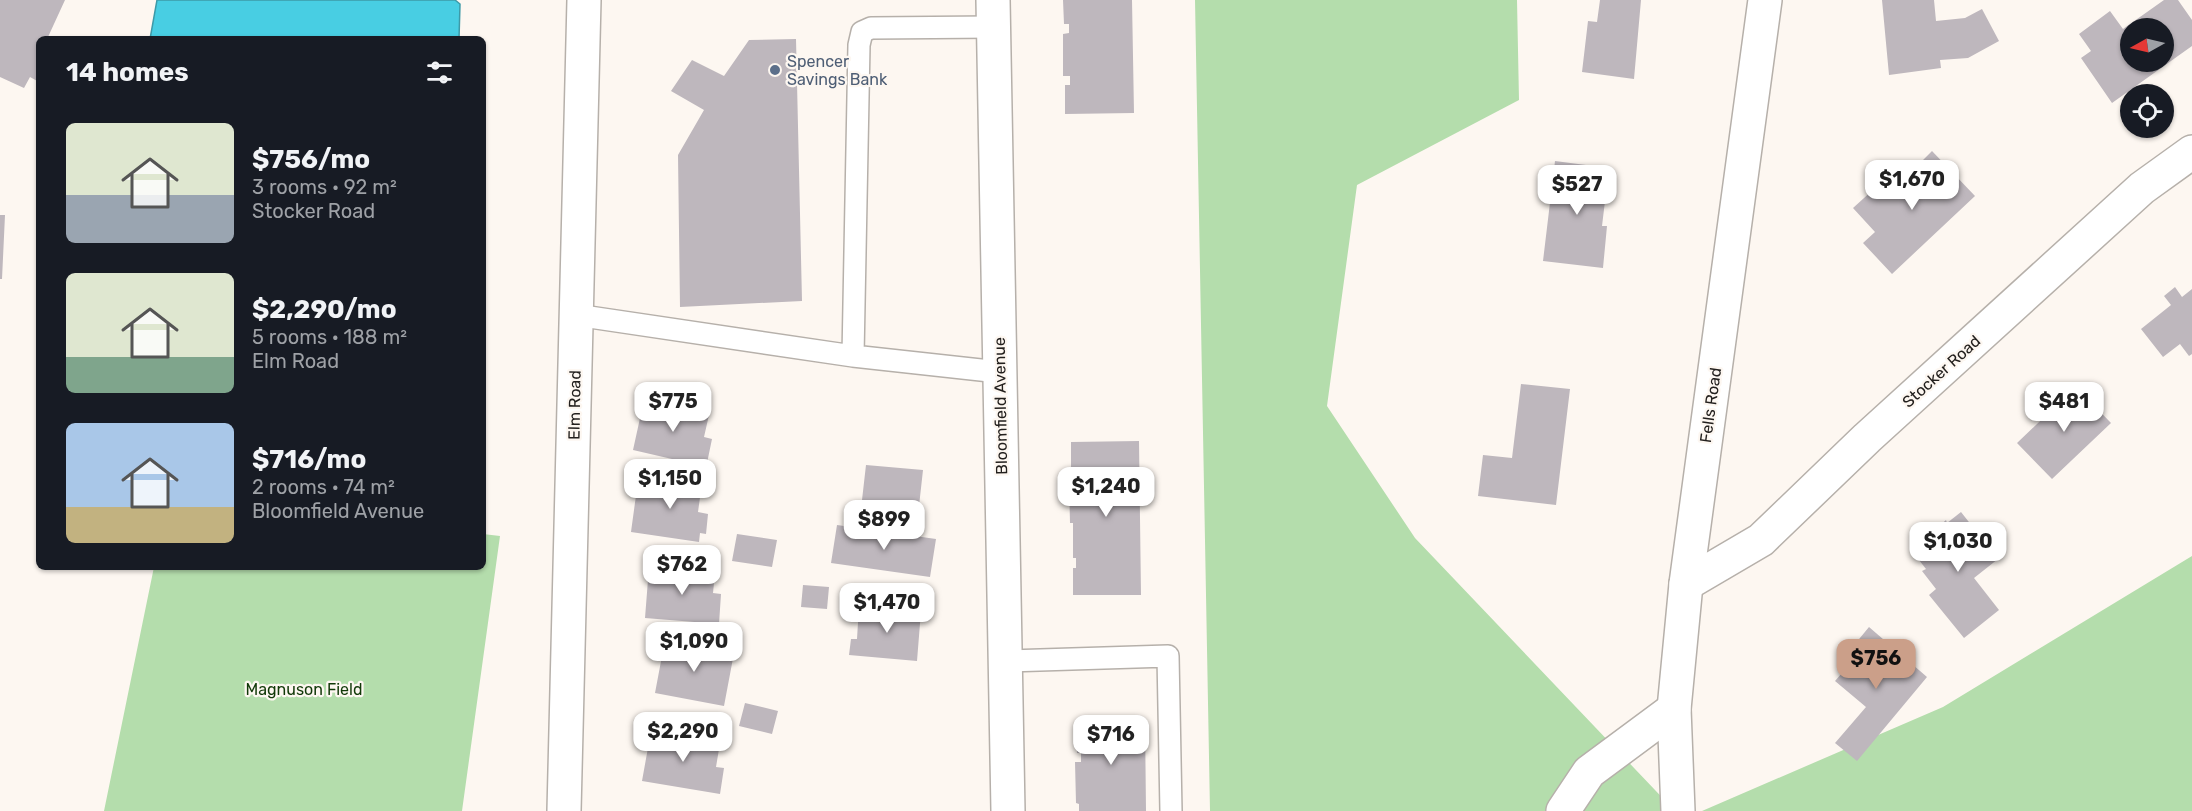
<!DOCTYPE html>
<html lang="en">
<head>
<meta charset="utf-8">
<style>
  :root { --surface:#171b24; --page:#20242c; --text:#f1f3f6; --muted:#9ea1a6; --accent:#cb9f89 }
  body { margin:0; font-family:Rubik,sans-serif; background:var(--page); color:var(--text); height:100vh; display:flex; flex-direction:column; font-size:22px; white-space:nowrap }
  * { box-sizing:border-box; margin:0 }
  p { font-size:20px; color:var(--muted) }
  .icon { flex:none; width:33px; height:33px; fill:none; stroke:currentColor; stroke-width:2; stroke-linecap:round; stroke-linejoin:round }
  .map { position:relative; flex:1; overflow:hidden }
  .drawer { position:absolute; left:36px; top:36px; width:450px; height:534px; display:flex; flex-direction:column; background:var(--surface); border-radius:9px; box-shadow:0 2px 4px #0004 }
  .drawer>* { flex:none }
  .needle { width:39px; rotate:262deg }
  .controls { position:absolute; left:2120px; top:18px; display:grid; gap:12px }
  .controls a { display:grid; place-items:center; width:54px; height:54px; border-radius:50%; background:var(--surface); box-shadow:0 2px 4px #0004; font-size:30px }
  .price { position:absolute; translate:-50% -51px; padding:0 14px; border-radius:12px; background:#fff; color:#222; font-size:20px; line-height:39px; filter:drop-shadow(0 2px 3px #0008) }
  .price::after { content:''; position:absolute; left:50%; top:36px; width:18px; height:14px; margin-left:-9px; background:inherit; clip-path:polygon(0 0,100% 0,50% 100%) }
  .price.selected { background:var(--accent); color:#111 }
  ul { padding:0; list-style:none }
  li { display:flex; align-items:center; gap:18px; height:150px; padding:0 30px }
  li span { display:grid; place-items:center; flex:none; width:168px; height:120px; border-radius:9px; color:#555 }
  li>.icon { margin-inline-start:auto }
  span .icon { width:72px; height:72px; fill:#fffc; stroke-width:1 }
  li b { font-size:26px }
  h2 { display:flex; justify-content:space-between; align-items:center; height:72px; padding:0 30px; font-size:26px }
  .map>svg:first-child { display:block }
  .green { fill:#b4ddac }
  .water { fill:#48cee3; stroke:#3d9aa8; stroke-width:1.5 }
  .building { fill:#beb7bd; fill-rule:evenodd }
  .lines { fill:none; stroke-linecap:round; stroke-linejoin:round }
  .service-casing { stroke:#b6b0aa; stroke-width:24 }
  .minor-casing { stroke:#b6b0aa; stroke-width:36 }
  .tertiary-casing { stroke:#b6b0aa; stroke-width:36 }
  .primary-casing { stroke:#b6b0aa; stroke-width:36 }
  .service { stroke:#fff; stroke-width:21 }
  .minor { stroke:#fff; stroke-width:33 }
  .tertiary { stroke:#fff; stroke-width:33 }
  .primary { stroke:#fff; stroke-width:33 }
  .service-dot { fill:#5c6f8a; stroke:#fdf7f1; stroke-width:2 }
  .labels { text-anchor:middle; stroke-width:4.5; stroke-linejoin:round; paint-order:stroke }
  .service-label { font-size:16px; fill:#4e5e75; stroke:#fdf7f1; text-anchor:start }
  .street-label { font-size:16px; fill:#23201e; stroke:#fdf7f1 }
  .park-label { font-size:16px; fill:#113908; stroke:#fdf7f1 }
</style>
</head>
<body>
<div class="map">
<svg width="2192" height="811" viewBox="0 0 2192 811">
  <rect width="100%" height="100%" fill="#fdf7f1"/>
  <path class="green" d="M1195 0H1517L1519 100 1357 185 1327 406 1415 538 1675 811H1210Z
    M483 534 500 536 462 811H104L154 567H483Z
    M2192 556V811H1702L1943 707Z"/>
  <path class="water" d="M157 0H455L460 4 459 39H150Z"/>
  <path class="building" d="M0 0H65L48 37 53 39H39V82L30 77 24 88 0 77Z
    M1063 0H1132L1134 113 1065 114V85H1070V76H1063V34L1069 33V24H1064Z
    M1600 0H1641L1634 79 1582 72 1588 21 1597 22Z
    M1882 0H1934L1936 21 1965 18 1982 9 1999 41 1968 58 1940 60 1941 68 1889 75Z
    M2164 0H2178L2192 20V46L2112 103 2081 58 2091 51 2079 34 2110 11 2123 29ZM2130 28H2163V62H2130Z
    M796 39 802 301 680 307 678 155 704 110 671 91 692 60 724 76 749 40Z
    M1932 151 1975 196 1892 274 1863 243 1875 232 1853 208 1885 179 1896 191 1920 168 1918 165Z
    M1555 161 1609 168 1602 226H1607L1603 268 1543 261Z
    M0 215H5L2 279H0Z
    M2175 287 2182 297 2192 289V354L2189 356 2180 344 2163 357 2141 329 2171 305 2164 296Z
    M1521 384 1570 389 1556 505 1478 496 1483 455 1512 458Z
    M2076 387 2111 423 2052 479 2017 443Z
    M644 400 709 415 704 437 712 439 707 463 698 461V465L633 450Z
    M1139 441 1141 595H1073V568H1076V558H1073V523H1070L1069 481 1076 482 1075 473H1071V442Z
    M866 465 923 470 919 506 862 500Z
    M655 476 702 483 698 512 708 514 706 534 700 533 699 542 631 532 637 488 653 491Z
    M1961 512 1998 559 1974 578 1999 610 1964 638 1929 595 1936 589 1922 571 1926 569 1912 551 1946 520 1947 523Z
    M837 525 936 539 930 577 831 563Z
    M737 534 777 540 772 567 732 561Z
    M649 567 715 573 713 593 721 594 719 624 645 618Z
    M803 585 829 587 827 609 801 607Z
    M859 606 921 611 917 661 849 655 851 639H857Z
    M1869 627 1927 677 1857 761 1835 743 1866 707 1835 681 1862 650 1855 644Z
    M665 640 734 653 724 706 655 693Z
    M745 703 778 711 772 734 739 726Z
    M1145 721 1146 811H1079V804L1076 803 1075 762H1081V753H1077L1076 722Z
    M651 731 720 743 716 767 724 768 720 794 642 781Z"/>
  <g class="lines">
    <g class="service-casing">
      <path id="service" d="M576 315 853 356 999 372
        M853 356 859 45 862 32 871 28 994 27
        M1005 661 1168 656 1171 811"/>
    </g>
    <g class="minor-casing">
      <path id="minor" d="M1686 584 1761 540 1867 438 2142 188 2192 152
        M1563 811 1589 772 1674 709"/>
    </g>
    <g class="tertiary-casing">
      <path id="tertiary" d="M564 811 584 0
        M1678 811 1674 709 1686 584 1765 0"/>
    </g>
    <g class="primary-casing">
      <path id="primary" d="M993 0 1008 811"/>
    </g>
    <use href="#service" class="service"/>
    <use href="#minor" class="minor"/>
    <use href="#tertiary" class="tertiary"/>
    <use href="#primary" class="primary"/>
  </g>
  <circle class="service-dot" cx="775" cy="70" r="6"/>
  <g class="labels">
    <g class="service-label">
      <text x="787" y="67">Spencer<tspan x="787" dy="18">Savings Bank</tspan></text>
    </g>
    <g class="street-label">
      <text transform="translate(1941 371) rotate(-42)" y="6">Stocker Road</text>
      <text transform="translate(574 405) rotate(-89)" y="6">Elm Road</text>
      <text transform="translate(1710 405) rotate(-82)" y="6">Fells Road</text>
      <text transform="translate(1000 406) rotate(-91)" y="6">Bloomfield Avenue</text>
    </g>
    <g class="park-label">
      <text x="304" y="695">Magnuson Field</text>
    </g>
  </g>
</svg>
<div class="controls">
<a><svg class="needle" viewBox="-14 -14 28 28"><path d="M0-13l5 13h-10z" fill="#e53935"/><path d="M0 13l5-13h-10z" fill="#9ea1a6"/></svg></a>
<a><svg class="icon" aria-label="locate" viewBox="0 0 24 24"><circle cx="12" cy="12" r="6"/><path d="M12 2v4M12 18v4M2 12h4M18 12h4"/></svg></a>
</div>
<b class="price" style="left:1912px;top:211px">$1,670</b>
<b class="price" style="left:1577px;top:216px">$527</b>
<b class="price" style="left:673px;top:433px">$775</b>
<b class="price" style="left:2064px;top:433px">$481</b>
<b class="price" style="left:670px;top:510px">$1,150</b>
<b class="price" style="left:1106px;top:518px">$1,240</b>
<b class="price" style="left:884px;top:551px">$899</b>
<b class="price" style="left:1958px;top:573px">$1,030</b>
<b class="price" style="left:682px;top:596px">$762</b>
<b class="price" style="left:887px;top:634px">$1,470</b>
<b class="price" style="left:694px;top:673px">$1,090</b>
<b class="price selected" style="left:1876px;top:690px">$756</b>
<b class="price" style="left:683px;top:763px">$2,290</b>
<b class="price" style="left:1111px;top:766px">$716</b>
<section class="drawer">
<h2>14 homes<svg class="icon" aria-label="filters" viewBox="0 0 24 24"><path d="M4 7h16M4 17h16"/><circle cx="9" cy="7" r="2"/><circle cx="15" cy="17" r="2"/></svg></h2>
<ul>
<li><span style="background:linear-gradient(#dfe7d0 60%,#9aa5b1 0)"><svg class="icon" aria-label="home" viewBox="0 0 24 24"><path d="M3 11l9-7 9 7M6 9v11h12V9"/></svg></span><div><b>$756/mo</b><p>3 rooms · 92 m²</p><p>Stocker Road</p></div></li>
<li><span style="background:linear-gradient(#dfe7d0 70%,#7fa58c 0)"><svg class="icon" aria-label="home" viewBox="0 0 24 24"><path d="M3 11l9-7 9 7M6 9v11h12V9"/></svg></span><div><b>$2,290/mo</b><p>5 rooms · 188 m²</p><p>Elm Road</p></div></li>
<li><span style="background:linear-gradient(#a9c7e8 70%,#c2b280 0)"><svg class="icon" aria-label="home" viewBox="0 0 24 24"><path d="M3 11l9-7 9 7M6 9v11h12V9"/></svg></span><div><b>$716/mo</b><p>2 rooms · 74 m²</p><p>Bloomfield Avenue</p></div></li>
</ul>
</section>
</div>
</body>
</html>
